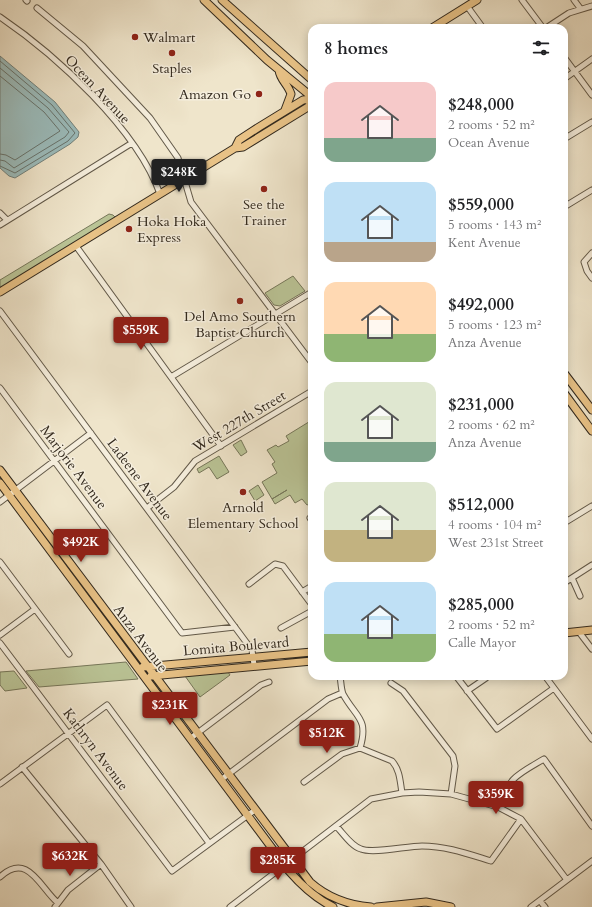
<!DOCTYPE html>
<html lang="en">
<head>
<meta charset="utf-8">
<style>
  :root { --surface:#fff; --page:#f6f6f6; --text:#202124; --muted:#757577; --accent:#8f2418 }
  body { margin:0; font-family:Cardo,serif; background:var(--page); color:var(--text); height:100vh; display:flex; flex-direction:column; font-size:15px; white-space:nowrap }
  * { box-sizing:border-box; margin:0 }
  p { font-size:13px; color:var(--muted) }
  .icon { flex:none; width:22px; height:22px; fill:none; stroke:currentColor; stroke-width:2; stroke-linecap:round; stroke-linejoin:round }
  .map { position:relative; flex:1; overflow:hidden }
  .panel { position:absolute; left:308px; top:24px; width:260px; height:656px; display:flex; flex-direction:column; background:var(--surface); border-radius:12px; box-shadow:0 2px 10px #0003 }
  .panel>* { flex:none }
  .price { position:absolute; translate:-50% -34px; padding:0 9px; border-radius:4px; background:var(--accent); color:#fff; font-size:13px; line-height:26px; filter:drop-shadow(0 1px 2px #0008) }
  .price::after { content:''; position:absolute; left:50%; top:24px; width:12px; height:9px; margin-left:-6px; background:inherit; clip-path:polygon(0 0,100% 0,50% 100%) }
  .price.selected { background:#222; color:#fff }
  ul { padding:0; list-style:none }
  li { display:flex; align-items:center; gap:12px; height:100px; padding:0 16px }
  li span { display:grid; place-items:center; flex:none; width:112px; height:80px; border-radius:12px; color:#555 }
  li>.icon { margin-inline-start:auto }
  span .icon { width:48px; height:48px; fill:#fffc; stroke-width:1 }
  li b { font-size:17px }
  h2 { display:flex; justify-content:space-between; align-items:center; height:48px; padding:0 16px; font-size:17px }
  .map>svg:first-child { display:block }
  .green { fill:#bac496; stroke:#76775a }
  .water { fill:#9cbdbd; stroke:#72827d }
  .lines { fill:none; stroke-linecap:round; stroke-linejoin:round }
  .shore { stroke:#68746e; stroke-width:1 }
  .minor-casing { stroke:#625949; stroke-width:7 }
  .major-casing { stroke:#332a1e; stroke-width:9 }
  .minor { stroke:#f5eedd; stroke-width:5 }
  .major { stroke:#e8c286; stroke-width:7 }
  .poi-dot { fill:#8f2418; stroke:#f5eedd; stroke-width:1.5 }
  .labels { text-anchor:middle; stroke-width:3; stroke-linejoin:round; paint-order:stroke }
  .poi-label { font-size:14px; fill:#332a1e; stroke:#f5eedd }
  .street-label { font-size:14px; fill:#332a1e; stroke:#f5eedd }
</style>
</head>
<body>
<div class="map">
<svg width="592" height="907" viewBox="0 0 592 907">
  <rect width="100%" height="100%" fill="#efe5cb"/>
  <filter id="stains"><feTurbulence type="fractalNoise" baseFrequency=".005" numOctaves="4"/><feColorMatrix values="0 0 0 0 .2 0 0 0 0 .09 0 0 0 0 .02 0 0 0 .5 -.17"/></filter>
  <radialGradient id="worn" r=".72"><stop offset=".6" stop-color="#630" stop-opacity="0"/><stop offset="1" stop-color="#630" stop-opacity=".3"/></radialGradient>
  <path class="green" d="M109 214 113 215 118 220 0 292V280Z
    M293 276 305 291 280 306 274 305 265 293Z
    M312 420V503L307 505 302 499 295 503 290 495 275 504 272 499 287 490 272 499 262 482 277 473 272 464 275 462 267 450 276 445 278 447 289 441 286 436Z
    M241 440 247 452 241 456 233 445Z
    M219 456 229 472 217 479 209 467 199 473 197 469Z
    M0 470 146 667H138L0 483Z
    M258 485 264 495 255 501 249 491Z
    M126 662 138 679 39 687 26 671Z
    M14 671 27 688 5 691 0 685V672Z
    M228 672 230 675 200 697 185 676Z"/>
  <path class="water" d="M0 56 55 102 79 132 78 137 70 144 15 178 9 176 0 168Z"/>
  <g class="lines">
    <path class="shore" d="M0 61 52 105 75 133 68 141 15 173 0 166
      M0 68 48 108 69 132 65 137 14 168 5 161 0 160
      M0 76 44 112 60 131 15 160 6 155 0 154"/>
    <g class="minor-casing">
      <path id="minor" d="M26 0 27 1
        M522 0 543 28
        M574 0 580 8
        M467 6 483 28
        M37 8 83 46 150 118 178 158 191 202 312 363
        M0 17C56 55 137 129 160 194
        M546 28 569 13 592 6
        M564 57 592 95
        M564 79 592 59
        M564 139 592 122
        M564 207 592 190
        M0 213 7 220
        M0 225 132 143
        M76 246 221 446
        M592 253 584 262 587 271 592 278
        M0 311 252 650 254 665
        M171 377 312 292
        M0 388 182 633 235 627
        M0 502 91 433
        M147 508 174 487 195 461 312 391
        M312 517 310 518 312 521
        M564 523 592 506
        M0 562 69 654
        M572 578 580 596
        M564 583 592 565
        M249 584 275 564 283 566 312 605
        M302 592 312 586
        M281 628 312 611
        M579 632 592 649
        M0 635 35 609
        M0 643 172 871 255 810
        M340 676C341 682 341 689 343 694 356 718 369 718 360 748L392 761C400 770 400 781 402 793
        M456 676 497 729 554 688
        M545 676 592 739
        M391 683 403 691 453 756 455 766 451 794
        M467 691 486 678
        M191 738 261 685 269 682
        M22 767 101 864 131 907
        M222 779 328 699 342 693
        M304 782 342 754 360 748
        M0 784 107 705 209 843
        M498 807C511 776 515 776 544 759L592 826
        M336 826C343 833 351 846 361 849 373 854 407 846 422 846 446 846 468 854 491 861L521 819
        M0 877C28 851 40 888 58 903
        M540 901 545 907
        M55 907 68 890 101 864
        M230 907 371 799 402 793 419 792 451 794 498 807 521 819 567 880
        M531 907 592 861"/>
    </g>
    <g class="major-casing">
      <path id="major" d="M204 0 267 60 312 97
        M222 0 312 80
        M432 28 477 0
        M279 70C280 80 288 84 291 94L285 110
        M235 148 239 140 259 127 303 100 312 99
        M0 292 235 148 243 147 308 107 312 102
        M564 373 592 410
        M564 393 592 431
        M0 470 310 882C327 897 348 905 371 907
        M0 483 289 871C302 886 315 898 333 907
        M564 633 592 630
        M143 667 312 652
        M151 676 312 661
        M377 907 426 902 451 907"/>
    </g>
    <use href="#minor" class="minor"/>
    <use href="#major" class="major"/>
  </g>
  <g class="poi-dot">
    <circle cx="135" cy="37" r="4"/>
    <circle cx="172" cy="53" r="4"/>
    <circle cx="259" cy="94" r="4"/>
    <circle cx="264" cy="189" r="4"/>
    <circle cx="129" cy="229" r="4"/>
    <circle cx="240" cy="301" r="4"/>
    <circle cx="243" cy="492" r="4"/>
  </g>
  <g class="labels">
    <g class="poi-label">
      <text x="143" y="42" text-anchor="start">Walmart</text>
      <text x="172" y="73">Staples</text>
      <text x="251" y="99" text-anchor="end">Amazon Go</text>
      <text x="264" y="209">See the<tspan x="264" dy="16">Trainer</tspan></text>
      <text x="137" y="226" text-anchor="start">Hoka Hoka<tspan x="137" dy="16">Express</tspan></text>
      <text x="240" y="321">Del Amo Southern<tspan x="240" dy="16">Baptist Church</tspan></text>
      <text x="243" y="512">Arnold<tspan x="243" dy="16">Elementary School</tspan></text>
    </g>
    <g class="street-label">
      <text transform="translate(98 89) rotate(47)" y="5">Ocean Avenue</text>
      <text transform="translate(239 421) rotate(-31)" y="5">West 227th Street</text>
      <text transform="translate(74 467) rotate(53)" y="5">Marjorie Avenue</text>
      <text transform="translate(140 479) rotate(53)" y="5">Ladeene Avenue</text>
      <text transform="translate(141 638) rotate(53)" y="5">Anza Avenue</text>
      <text transform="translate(236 646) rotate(-5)" y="5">Lomita Boulevard</text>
      <text transform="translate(96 749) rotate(53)" y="5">Kathryn Avenue</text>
    </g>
  </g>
  <rect width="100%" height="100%" filter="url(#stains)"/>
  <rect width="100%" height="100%" fill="url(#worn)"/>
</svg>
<b class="price selected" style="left:179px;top:193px">$248K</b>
<b class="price" style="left:141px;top:351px">$559K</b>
<b class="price" style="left:81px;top:563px">$492K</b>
<b class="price" style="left:170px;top:726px">$231K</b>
<b class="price" style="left:327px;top:754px">$512K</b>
<b class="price" style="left:496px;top:815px">$359K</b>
<b class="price" style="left:70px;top:877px">$632K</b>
<b class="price" style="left:278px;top:881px">$285K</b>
<section class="panel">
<h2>8 homes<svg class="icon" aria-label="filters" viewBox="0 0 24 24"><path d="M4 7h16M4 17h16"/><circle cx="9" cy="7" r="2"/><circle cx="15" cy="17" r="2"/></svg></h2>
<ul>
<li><span style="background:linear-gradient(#f6c9c9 70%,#7fa58c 0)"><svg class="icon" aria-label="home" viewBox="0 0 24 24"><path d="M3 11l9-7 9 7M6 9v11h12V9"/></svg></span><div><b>$248,000</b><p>2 rooms · 52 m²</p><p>Ocean Avenue</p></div></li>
<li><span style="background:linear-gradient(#bfe0f5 75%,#b9a48a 0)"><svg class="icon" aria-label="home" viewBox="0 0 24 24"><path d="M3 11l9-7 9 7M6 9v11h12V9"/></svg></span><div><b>$559,000</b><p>5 rooms · 143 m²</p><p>Kent Avenue</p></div></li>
<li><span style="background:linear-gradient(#ffd9b3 65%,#8fb573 0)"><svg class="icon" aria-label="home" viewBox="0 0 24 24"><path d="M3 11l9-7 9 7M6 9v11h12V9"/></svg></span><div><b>$492,000</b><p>5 rooms · 123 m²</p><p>Anza Avenue</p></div></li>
<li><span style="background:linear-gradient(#dfe7d0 75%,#7fa58c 0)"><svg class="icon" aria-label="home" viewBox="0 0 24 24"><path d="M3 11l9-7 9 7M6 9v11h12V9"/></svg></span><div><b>$231,000</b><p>2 rooms · 62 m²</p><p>Anza Avenue</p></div></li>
<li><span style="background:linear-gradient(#dfe7d0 60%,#c2b280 0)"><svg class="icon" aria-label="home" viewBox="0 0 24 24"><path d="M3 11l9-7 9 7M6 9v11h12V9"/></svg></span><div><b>$512,000</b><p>4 rooms · 104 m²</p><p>West 231st Street</p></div></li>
<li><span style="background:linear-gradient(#bfe0f5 65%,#8fb573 0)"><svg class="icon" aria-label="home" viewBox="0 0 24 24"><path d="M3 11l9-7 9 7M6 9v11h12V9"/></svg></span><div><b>$285,000</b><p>2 rooms · 52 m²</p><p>Calle Mayor</p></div></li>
</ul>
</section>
</div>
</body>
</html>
